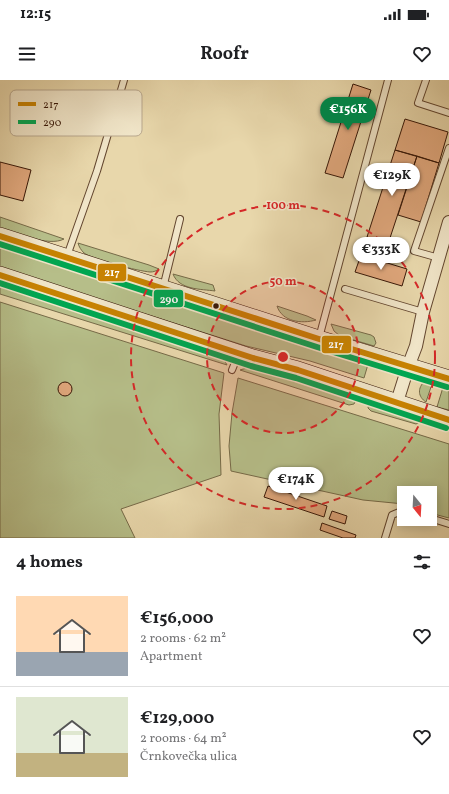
<!DOCTYPE html>
<html lang="en">
<head>
<meta charset="utf-8">
<style>
  :root { --surface:#fff; --page:#f6f6f6; --text:#202124; --muted:#757577; --line:#e0e0e0; --accent:#0b8043 }
  body { margin:0; font-family:Vollkorn,serif; background:var(--page); color:var(--text); height:100vh; display:flex; flex-direction:column; font-size:15px; white-space:nowrap }
  * { box-sizing:border-box; margin:0 }
  p { font-size:13px; color:var(--muted) }
  .icon { flex:none; width:22px; height:22px; fill:none; stroke:currentColor; stroke-width:2; stroke-linecap:round; stroke-linejoin:round }
  .map { position:relative; height:458px; overflow:hidden }
  .panel { display:flex; flex-direction:column; background:var(--surface); flex:1 }
  .panel>* { flex:none }
  .needle { width:26px; rotate:162deg }
  .controls { position:absolute; left:397px; top:406px; display:grid; gap:8px }
  .controls a { display:grid; place-items:center; width:40px; height:40px; border-radius:0px; background:var(--surface); box-shadow:0 2px 10px #0003; font-size:20px }
  .price { position:absolute; translate:-50% -34px; padding:0 9px; border-radius:14px; background:#fff; color:#222; font-size:13px; line-height:26px; filter:drop-shadow(0 1px 2px #0008) }
  .price::after { content:''; position:absolute; left:50%; top:24px; width:12px; height:9px; margin-left:-6px; background:inherit; clip-path:polygon(0 0,100% 0,50% 100%) }
  .price.on { background:var(--accent); color:#fff }
  ul { padding:0; list-style:none }
  li { display:flex; align-items:center; gap:12px; height:100px; padding:0 16px }
  li+li { border-top:1px solid var(--line) }
  li span { display:grid; place-items:center; flex:none; width:112px; height:80px; border-radius:0px; color:#555 }
  li>.icon { margin-inline-start:auto }
  span .icon { width:48px; height:48px; fill:#fffc; stroke-width:1 }
  li b { font-size:17px }
  h2 { display:flex; justify-content:space-between; align-items:center; height:48px; padding:0 16px; font-size:17px }
  .status { display:flex; justify-content:space-between; align-items:center; height:28px; padding:0 20px; background:var(--surface); direction:ltr }
  .status svg { height:11px; fill:currentColor }
  header { display:flex; justify-content:space-between; align-items:center; height:52px; padding:0 16px; background:var(--surface); font-size:18px; font-weight:700 }
  .map>svg:first-child { display:block }
  .green { fill:#b6be89; stroke:#766a48 }
  .building { fill:#e0a77c; stroke:#371606 }
  .lines { fill:none; stroke-linecap:round; stroke-linejoin:round }
  .service-casing { stroke:#63462f; stroke-width:8 }
  .minor-casing { stroke:#63462f; stroke-width:14 }
  .secondary-casing { stroke:#371606; stroke-width:18 }
  .service { stroke:#f0e5c8; stroke-width:6 }
  .minor { stroke:#f0e5c8; stroke-width:12 }
  .secondary { stroke:#f0e5c8; stroke-width:17 }
  .bus-1-casing { stroke:#f0e5c8; stroke-width:9 }
  .bus-2-casing { stroke:#f0e5c8; stroke-width:9 }
  .bus-1 { stroke:#c78202; stroke-width:6 }
  .bus-2 { stroke:#00a651; stroke-width:6 }
  .ring { fill:none; stroke:#d62828; stroke-width:2; stroke-dasharray:7 5 }
  .bus-dot { fill:#371606; stroke:#f0e5c8; stroke-width:1.5 }
  .key { fill:#f0e5c8; stroke:#b8a78e; stroke-width:1 }
  .key-label { font-size:11px; fill:#371606 }
  .centre { fill:#d62828; stroke:#f0e5c8; stroke-width:2 }
  .ring-label { font-size:12px; text-anchor:middle; font-weight:bold; fill:#d62828; stroke:#f0e5c8; stroke-width:3; stroke-linejoin:round; paint-order:stroke }
  .line-badge { stroke:#f0e5c8; stroke-width:1.5 }
  .badge-label { font-size:11px; text-anchor:middle; font-weight:bold; fill:#fff }
</style>
</head>
<body>
<div class="status"><b>12:15</b><svg viewBox="0 0 49 12"><path d="M0 12V9h3v3zM5 12V6h3v6zM10 12V3h3v9zM15 12V0h3v12zM26 1h20v11H26zM47 4h2v5h-2z"/></svg></div>
<header><svg class="icon" aria-label="menu" viewBox="0 0 24 24"><path d="M4 6h16M4 12h16M4 18h16"/></svg>Roofr<svg class="icon" aria-label="heart" viewBox="0 0 24 24"><path d="M12 20l-8-8c-3-5 5-10 8-4 3-6 11-1 8 4z"/></svg></header>
<div class="map">
<svg width="449" height="458" viewBox="0 0 449 458">
  <rect width="100%" height="100%" fill="#e8d7ab"/>
  <filter id="stains"><feTurbulence type="fractalNoise" baseFrequency=".005" numOctaves="4"/><feColorMatrix values="0 0 0 0 .2 0 0 0 0 .09 0 0 0 0 .02 0 0 0 .5 -.17"/></filter>
  <radialGradient id="worn" r=".72"><stop offset=".6" stop-color="#630" stop-opacity="0"/><stop offset="1" stop-color="#630" stop-opacity=".3"/></radialGradient>
  <path class="green" d="M0 137 64 159C49 167 16 153 0 148Z
    M78 163 149 185 159 189C156 191 154 192 150 192 138 191 94 180 84 173 81 170 79 167 78 163Z
    M0 164 369 281 364 298 310 281 246 266 0 188Z
    M173 194 213 205 215 211C201 209 179 210 173 194Z
    M0 205 221 275 223 278 227 285 0 214Z
    M0 222 224 293 219 334 221 395 121 429 135 458H0Z
    M277 226 307 236 316 240C302 244 282 242 277 226Z
    M331 244 371 255 374 257 376 263 374 266 340 256 334 251Z
    M250 287 272 291 357 318 354 324 349 325 240 290Z
    M238 298 449 364V438L430 433V413H404V424L363 420 231 391 229 366 232 333Z
    M425 301H433L426 322C418 317 417 308 425 301Z
    M444 304 449 306V330L437 327Z
    M369 322 422 338 420 342 416 344 371 331 368 328Z"/>
  <path class="building" d="M353 4 371 10 343 98 325 93Z
    M405 39 448 52 439 83 395 70Z
    M395 70 417 76 388 164 367 157Z
    M417 76 439 83 421 142 398 135Z
    M0 82 31 90 23 121 0 115Z
    M367 157 388 164 382 182 361 175Z
    M361 175 407 189 402 206 355 192Z
    M58 309a7 7 0 1 1 14 0a7 7 0 1 1-14 0Z
    M268 406 327 426 324 437 264 417Z
    M332 431 347 436 345 444 329 439Z
    M322 443 356 455 355 458H343L320 450Z"/>
  <g class="lines">
    <g class="service-casing">
      <path id="service" d="M426 0 418 23 449 33
        M67 176 97 91 124 0
        M439 178 414 171 449 68
        M163 208 180 139
        M345 209 423 232
        M319 258 388 0
        M232 290 238 275
        M430 438 449 444
        M385 458 392 435 404 430"/>
    </g>
    <g class="minor-casing">
      <path id="minor" d="M397 322 408 287 416 266 423 232 449 142"/>
    </g>
    <g class="secondary-casing">
      <path id="secondary" d="M0 156 319 259 449 299
        M0 195 253 278 298 290 449 340"/>
    </g>
    <use href="#service" class="service"/>
    <use href="#minor" class="minor"/>
    <use href="#secondary" class="secondary"/>
    <g class="bus-1-casing">
      <path id="bus-1" d="M0 156 319 259 449 299
        M0 195 253 278 298 290 449 340"/>
    </g>
    <g class="bus-2-casing">
      <path id="bus-2" d="M0 164 317 267 447 307
        M0 203 251 286 296 298 446 348"/>
    </g>
    <use href="#bus-1" class="bus-1"/>
    <use href="#bus-2" class="bus-2"/>
  </g>
  <circle cx="283" cy="277" r="76" fill="#d62828" fill-opacity=".12"/>
  <g class="ring">
    <circle cx="283" cy="277" r="76"/>
    <circle cx="283" cy="277" r="152"/>
  </g>
  <circle class="bus-dot" cx="216" cy="226" r="3.5"/>
  <rect x="10" y="10" width="132" height="46" rx="6" class="key"/>
  <rect x="18" y="22" width="18" height="4" fill="#c78202"/>
  <rect x="18" y="40" width="18" height="4" fill="#00a651"/>
  <g class="key-label">
    <text x="43" y="28">217</text>
    <text x="43" y="46">290</text>
  </g>
  <circle cx="283" cy="277" r="6" class="centre"/>
  <g class="ring-label">
    <text x="283" y="129">100 m</text>
    <text x="283" y="205">50 m</text>
  </g>
  <g class="line-badge">
    <rect x="97" y="183" width="30" height="19" rx="4" fill="#c78202"/>
    <rect x="153" y="209" width="31" height="19" rx="4" fill="#00a651"/>
    <rect x="321" y="255" width="31" height="19" rx="4" fill="#c78202"/>
  </g>
  <g class="badge-label">
    <text x="112" y="196">217</text>
    <text x="169" y="223">290</text>
    <text x="336" y="268">217</text>
  </g>
  <rect width="100%" height="100%" filter="url(#stains)"/>
  <rect width="100%" height="100%" fill="url(#worn)"/>
</svg>
<div class="controls">
<a><svg class="needle" viewBox="-14 -14 28 28"><path d="M0-13l5 13h-10z" fill="#e53935"/><path d="M0 13l5-13h-10z" fill="#757577"/></svg></a>
</div>
<b class="price on" style="left:348px;top:51px">€156K</b>
<b class="price" style="left:392px;top:117px">€129K</b>
<b class="price" style="left:381px;top:191px">€333K</b>
<b class="price" style="left:296px;top:421px">€174K</b>
</div>
<section class="panel">
<h2>4 homes<svg class="icon" aria-label="filters" viewBox="0 0 24 24"><path d="M4 7h16M4 17h16"/><circle cx="9" cy="7" r="2"/><circle cx="15" cy="17" r="2"/></svg></h2>
<ul>
<li><span style="background:linear-gradient(#ffd9b3 70%,#9aa5b1 0)"><svg class="icon" aria-label="home" viewBox="0 0 24 24"><path d="M3 11l9-7 9 7M6 9v11h12V9"/></svg></span><div><b>€156,000</b><p>2 rooms · 62 m²</p><p>Apartment</p></div><svg class="icon" aria-label="heart" viewBox="0 0 24 24"><path d="M12 20l-8-8c-3-5 5-10 8-4 3-6 11-1 8 4z"/></svg></li>
<li><span style="background:linear-gradient(#dfe7d0 70%,#c2b280 0)"><svg class="icon" aria-label="home" viewBox="0 0 24 24"><path d="M3 11l9-7 9 7M6 9v11h12V9"/></svg></span><div><b>€129,000</b><p>2 rooms · 64 m²</p><p>Črnkovečka ulica</p></div><svg class="icon" aria-label="heart" viewBox="0 0 24 24"><path d="M12 20l-8-8c-3-5 5-10 8-4 3-6 11-1 8 4z"/></svg></li>
</ul>
</section>
</body>
</html>
